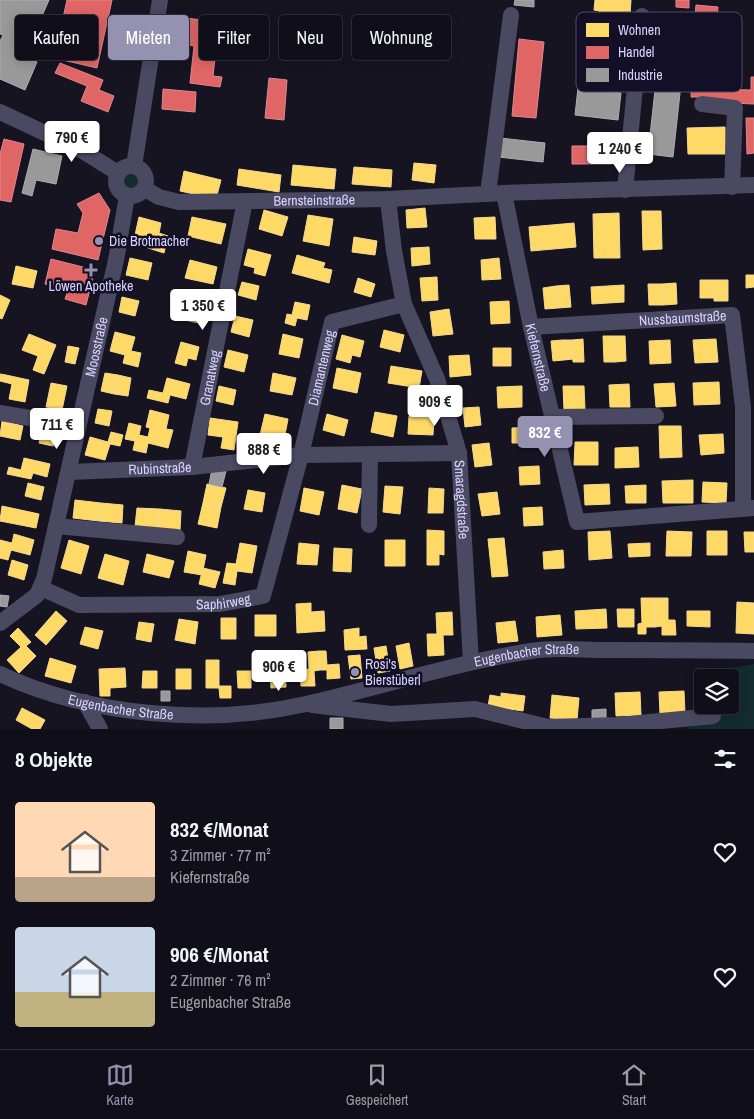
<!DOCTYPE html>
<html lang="de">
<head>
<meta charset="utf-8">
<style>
  :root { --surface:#100f19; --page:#191822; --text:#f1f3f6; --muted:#9c9ca2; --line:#302f38; --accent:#9591b1 }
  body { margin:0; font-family:"Archivo Narrow",sans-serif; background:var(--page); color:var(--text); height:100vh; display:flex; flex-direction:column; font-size:19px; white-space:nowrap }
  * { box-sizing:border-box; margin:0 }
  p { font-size:16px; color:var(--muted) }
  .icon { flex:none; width:28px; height:28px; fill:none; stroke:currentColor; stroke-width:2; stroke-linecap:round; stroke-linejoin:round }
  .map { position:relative; height:729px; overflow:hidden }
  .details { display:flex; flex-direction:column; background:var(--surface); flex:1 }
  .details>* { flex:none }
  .banner { position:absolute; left:15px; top:15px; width:500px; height:45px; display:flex; gap:10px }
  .tools { position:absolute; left:694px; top:669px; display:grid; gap:10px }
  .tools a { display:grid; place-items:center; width:45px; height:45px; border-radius:5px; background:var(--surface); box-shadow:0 2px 12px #0003,0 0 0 1px var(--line); font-size:25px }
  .price { position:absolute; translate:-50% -42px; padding:0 11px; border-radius:5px; background:#fff; color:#222; font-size:16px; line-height:32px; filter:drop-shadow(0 1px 2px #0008) }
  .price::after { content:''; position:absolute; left:50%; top:30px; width:15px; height:11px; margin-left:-8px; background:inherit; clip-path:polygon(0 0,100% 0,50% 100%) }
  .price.on { background:var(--accent); color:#fff }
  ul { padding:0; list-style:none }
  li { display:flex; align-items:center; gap:15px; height:125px; padding:0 15px }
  li span { display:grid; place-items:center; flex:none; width:140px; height:100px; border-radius:5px; color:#555 }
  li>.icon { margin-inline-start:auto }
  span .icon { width:60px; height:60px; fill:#fffc; stroke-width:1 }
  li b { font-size:21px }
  h2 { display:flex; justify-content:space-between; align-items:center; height:60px; padding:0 15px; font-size:21px }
  .chip { padding:0 18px; border-radius:5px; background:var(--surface); box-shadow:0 2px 12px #0003,0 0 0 1px var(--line); font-size:18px; line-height:45px }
  .chip.on { background:var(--accent); color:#fff }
  .menu { display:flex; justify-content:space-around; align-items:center; height:70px; border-top:1px solid var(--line); background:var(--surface); font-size:14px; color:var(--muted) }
  .menu a { display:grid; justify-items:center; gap:2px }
  .menu .on { color:var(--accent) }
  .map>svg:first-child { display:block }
  .green { fill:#132c2d }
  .homes { fill:#ffd966; stroke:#f4d894 }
  .shops { fill:#e06666; stroke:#de8794 }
  .industry { fill:#999; stroke:#acabb8 }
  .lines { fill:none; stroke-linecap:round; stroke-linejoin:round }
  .minor { stroke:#4a4962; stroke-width:16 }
  .poi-dot { fill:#9591b1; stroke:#130f26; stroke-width:2 }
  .labels { text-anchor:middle; stroke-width:5; stroke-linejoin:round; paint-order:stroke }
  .street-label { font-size:14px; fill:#d9d4ff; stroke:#130f26 }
  .poi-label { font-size:14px; fill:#d9d4ff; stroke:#130f26; text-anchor:start }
  .key { fill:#130f26; stroke:#4e4a67; stroke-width:1 }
  .key-label { font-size:14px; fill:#d9d4ff }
</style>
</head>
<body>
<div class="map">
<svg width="754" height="729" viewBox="0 0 754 729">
  <rect width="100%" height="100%" fill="#161421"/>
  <path class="green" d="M121 181a10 10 0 1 1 20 0a10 10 0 1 1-20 0Z
    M754 664V729H688L695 709 702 697V705H730V678L716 677 720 670Z"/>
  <path class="homes" d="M595 0H631L630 15 623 14 622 21 599 19V11L594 10Z
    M725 127V154H688L687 128Z
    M414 163 436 165 434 183 412 180Z
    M293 165 336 169 334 189 291 185Z
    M354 167 392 170 391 187 352 184Z
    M239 169 281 175 279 192 237 185Z
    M184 171 221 180 216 199 180 191Z
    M425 208 427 227 407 228 406 210Z
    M264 210 288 217 282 236 259 229Z
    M642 211H661L662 249 643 250Z
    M619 213 620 258H594L593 214Z
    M308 215 333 219 329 246 303 241Z
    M139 217 161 223 159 233 168 236 164 253 148 248 150 239 135 235Z
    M192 217 226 224 221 244 188 236Z
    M495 217 496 239H475L474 218Z
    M574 223 576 247 531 251 529 227Z
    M354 237 377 241 375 255 352 252Z
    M429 247 430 264 412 266 411 248Z
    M248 249 271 255 265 276 254 273 255 268 244 265Z
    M297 255 325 263 323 268 332 270 329 283 292 273Z
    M130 258 152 263 148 280 126 275Z
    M499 258 501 279 482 280 481 260Z
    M190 260 217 267 213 284 185 278Z
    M16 266 37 271 33 288 12 284Z
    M746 275H754V287L746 288Z
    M437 277 438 300 422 301 420 278Z
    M358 278 375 284 371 297 354 292Z
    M700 280H714V298H700Z
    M714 280H728V301H714Z
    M242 282 259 286 256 300 238 295Z
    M676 283 677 304 663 305 662 284Z
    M648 284H662L663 305H649Z
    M569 285 571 307 558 308 556 286Z
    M624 285V302L592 304 591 287Z
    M556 286 558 308 545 309 543 288Z
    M0 295 10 300 2 319 0 318Z
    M122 297 139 301 135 316 119 312Z
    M509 301 510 323 491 324 490 302Z
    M295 302 310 305 307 320 297 318 295 326 285 323 287 314 292 315Z
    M188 304 207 307 203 324 185 320Z
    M449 309 453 334 433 336 430 312Z
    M235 316 253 320 249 337 231 332Z
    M384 330 404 335 400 352 380 347Z
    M115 332 135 337 131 351 141 353 138 367 123 363 125 355 110 351Z
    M29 334 56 345 44 374 33 370 38 356 22 350Z
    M283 334 303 339 299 358 279 354Z
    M342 335 364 341 360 357 352 355 350 363 336 359Z
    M603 336H614L615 362H604Z
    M614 336H625L626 361 615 362Z
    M583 339 584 362H573L572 340Z
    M716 339 718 362 695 363 693 340Z
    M562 340 564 360 553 361 551 341Z
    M562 340H572L573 359 564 360Z
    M670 340 671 363 650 364 649 341Z
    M181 342 199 347 196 360 188 358 186 366 175 363Z
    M68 346 79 348 75 364 65 362Z
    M493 348H511V366H493Z
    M228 350 248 355 244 372 224 367Z
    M469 355 471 375 450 377 449 356Z
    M391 366 422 371 419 388 388 383Z
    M337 368 361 373 357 393 333 388Z
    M105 373 118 375 114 394 101 391Z
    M273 373 296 378 292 395 270 391Z
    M0 374 6 375 4 382 0 381Z
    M6 375 29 380 25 402 9 399 12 384 4 382Z
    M118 375 131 378 128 396 114 394Z
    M167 378 190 384 186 399 170 395 168 403 147 398 149 390 163 393Z
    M719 382 720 404 694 405 693 383Z
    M51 383 67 386 62 410 46 407Z
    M674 383 676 406 656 407 654 384Z
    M629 384 630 407H610L609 385Z
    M219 386 236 390 233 405 216 401Z
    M522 386V407L498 408 497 387Z
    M563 386H584L585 410H564Z
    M479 407 481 425 465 427 463 408Z
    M98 409 112 411 109 426 95 423Z
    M150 410 169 415 166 429 173 430 168 448 148 443 146 453 133 450 135 441 125 439 129 423 141 426 139 435 148 437 150 428 146 427Z
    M375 412 397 416 393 437 371 432Z
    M265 414 288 419 284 440 260 435Z
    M327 414 348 420 344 436 323 430Z
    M409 416 434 417 433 435 408 434Z
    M210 418 238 422 234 450 221 448 223 437 208 435Z
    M2 421 23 426 20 440 0 436Z
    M659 426H681L682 457 660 458Z
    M531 427V443H512V428Z
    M42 429 56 432 53 446 39 443Z
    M111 432 123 435 120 446 110 444 105 460 85 455 90 437 108 442Z
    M723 434 724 453 701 455 699 435Z
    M575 442H598V465H574Z
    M489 443 492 465 475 467 472 445Z
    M638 447 639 467 615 468V448Z
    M24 458 50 464 47 477 33 473 31 479 7 474 9 467 21 470Z
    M539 466 540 484 520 485 519 467Z
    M693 480V503H663L662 481Z
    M703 482 727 483 726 503 702 502Z
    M28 483 44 487 41 500 25 496Z
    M207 484 226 488 221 507 203 503Z
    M609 484 610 504 585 505 584 485Z
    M342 485 362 489 357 513 338 509Z
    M646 485V503H626L625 486Z
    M385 486 403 487 400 514 383 512Z
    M304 488 324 492 319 515 300 511Z
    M429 488 444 489 443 513H428Z
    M248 490 265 493 262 512 244 509Z
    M497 492 500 514 482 516 478 494Z
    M75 500 101 503 99 521 73 518Z
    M101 503 123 505 122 523 99 521Z
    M203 503 221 507 217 528 198 524Z
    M2 506 39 514 36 528 0 521Z
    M542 507 543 525 524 526 523 508Z
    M137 508 160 509 159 528 135 526Z
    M160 509 181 511 180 530 159 528Z
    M427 530 444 531V555L439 554V565H427Z
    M610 531 612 558 589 560 588 532Z
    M667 531 692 532 691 556H666Z
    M707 531H727V555H707Z
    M744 532H754V552H745Z
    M14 534 34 540 30 555 11 550 8 560 0 558V540L12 543Z
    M504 538 508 576 492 577 488 539Z
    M69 540 89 546 81 574 61 568Z
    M385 540H405V566H385Z
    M240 543 257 546 252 573 237 571 235 585 223 583 227 563 236 564Z
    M299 543 319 545 317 565 297 564Z
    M650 543V556L629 557 628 544Z
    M334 548 352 549 351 572 333 571Z
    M563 550 564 568 544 569 543 552Z
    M188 551 206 555 202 575 184 572Z
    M105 554 129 561 123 585 98 578Z
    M147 554 174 561 169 578 143 572Z
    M12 560 28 565 24 580 8 575Z
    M203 568 220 572 215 588 199 584Z
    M641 598H655V627H646V634H638V624L642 623Z
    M655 598H668V620H675L676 635H662V626L655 627Z
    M737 602 754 603V634L736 633Z
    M311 603V612L324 611 325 631 297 633 296 604Z
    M606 609 607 628 576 629 575 611Z
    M617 609H634V627H618Z
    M56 611 67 621 46 645 35 635Z
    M687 611H710V627L687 626Z
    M452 612 453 635H443L444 655 428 656 427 634H437L436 613Z
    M255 615H276V636H255Z
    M560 615 562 635 549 636 548 616Z
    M548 616 549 636 537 637 536 617Z
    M221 618H236V639H221Z
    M179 619 198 622 195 644 175 640Z
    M515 621 518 641 498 643 496 623Z
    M139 622 154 624 151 642 136 639Z
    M85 627 103 631 98 649 80 644Z
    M18 628 31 642 26 646 36 656 19 673 7 660 21 647 10 636Z
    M359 628V637L366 636 367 649 345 650 344 630Z
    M409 643 413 666 400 669 396 646Z
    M386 646 390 671 378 673 374 648Z
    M319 651 320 670 314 671 315 686H301L300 670 309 669 308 652Z
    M319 651H326L327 665 339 664 340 678 327 679V670H320Z
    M360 655 362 678 351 679 348 656Z
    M50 658 76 666 71 683 45 676Z
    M206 660H219V686H231V698H220L219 688H206Z
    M285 667 286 687 271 688 270 668Z
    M125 668 126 687 110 688V696H100L99 669Z
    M176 669H191V689H176Z
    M143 671H157V688H142Z
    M237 671H251V688H238Z
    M684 691 685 713 660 714 659 692Z
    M640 692 641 715 616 716 615 693Z
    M501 693 525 696 523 711 488 706 490 695 501 697Z
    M552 695 579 698 577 720 550 718Z
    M22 708 45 720 40 729H32L16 720Z"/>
  <path class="shops" d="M67 0H112L97 68 54 58Z
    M676 0H689V8L676 7Z
    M696 5 718 7 716 27 738 29 736 55 692 52Z
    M167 16 203 20 202 30 218 31 213 76 222 77 220 87 190 83 194 46 189 45 191 35 165 32Z
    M519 39 544 42 536 118 512 116Z
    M60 63 103 80 99 90 114 96 108 112 81 101 87 86 55 73Z
    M692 67 716 68 715 89 751 90V77H754V104L708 102V97H691Z
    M269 78 287 80 284 120 265 118Z
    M163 89 196 92 195 112 162 109Z
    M746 118H754V153L747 154Z
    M4 139 24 144 11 202 0 200V154Z
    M572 146H614L612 164H572Z
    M99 193 110 210 98 260 52 249 56 229 78 233 83 213 77 204Z
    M51 259 95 270 86 305 65 299 68 290 45 284Z"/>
  <path class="industry" d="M0 0H49L24 57 37 62 25 90 0 79V41L3 35 0 34Z
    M515 0H534V7L514 5Z
    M663 17 688 20 673 157 648 154Z
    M578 88 621 93 618 120 575 115Z
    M500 138 545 143 543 162 498 157Z
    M33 149 62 156 56 184 36 180 32 196 22 193Z
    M227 467 222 487 209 484 212 469Z
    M0 595 9 596 7 607 0 606Z
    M161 691H170V701H161Z
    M606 709V720L592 721V710Z
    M330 718H343V729H330Z"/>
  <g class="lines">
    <g class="minor">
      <path d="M702 104 735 108 732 187"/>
      <path d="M0 112 81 150 118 173"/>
      <circle cx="131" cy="181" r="15"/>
      <path d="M134 166 160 0"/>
      <path id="s1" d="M145 189 159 197 179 202 388 199 504 193 754 185"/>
      <path d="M625 190 642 16"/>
      <path id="s2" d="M504 193 531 327 577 522 754 508"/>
      <path d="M488 194 511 15"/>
      <path id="s3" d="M388 199 394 251 404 304 437 379 459 453 471 662"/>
      <path id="s4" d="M531 327 732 315 743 407V509"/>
      <path d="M0 413 77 426"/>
      <path d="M552 417 656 416"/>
      <path id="s5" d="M192 467 245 201"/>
      <path id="s6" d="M69 472 192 467 301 455 459 453"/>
      <path d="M369 525 370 455"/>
      <path d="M56 526 177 537"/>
      <path id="s7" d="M41 588 79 605 220 604 263 596 301 455 332 322 404 304"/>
      <path id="s8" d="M0 623 37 595 44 579 116 260 127 196"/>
      <path id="s9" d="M0 674C89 716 210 726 306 704 381 687 454 663 531 651 554 647 580 650 604 650 654 650 704 650 754 651"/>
      <path d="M85 702 100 729"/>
      <path d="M312 705 391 714 475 709 548 727 619 725 713 716"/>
    </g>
  </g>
  <g class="poi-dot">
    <circle cx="99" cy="241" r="5"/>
    <path d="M88.5 262.5h5v5h5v5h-5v5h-5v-5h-5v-5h5z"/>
    <circle cx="355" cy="672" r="5"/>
  </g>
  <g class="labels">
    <g class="street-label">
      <text dy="5" stroke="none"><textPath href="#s1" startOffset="172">Bernsteinstraße</textPath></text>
      <text dy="5" stroke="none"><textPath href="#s4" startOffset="152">Nussbaumstraße</textPath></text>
      <text dy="5" stroke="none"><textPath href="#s8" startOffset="302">Moosstraße</textPath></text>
      <text dy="5" stroke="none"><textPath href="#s2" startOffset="168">Kiefernstraße</textPath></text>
      <text dy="5" stroke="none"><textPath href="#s7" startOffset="462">Diamantenweg</textPath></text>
      <text dy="5" stroke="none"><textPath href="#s5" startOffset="91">Granatweg</textPath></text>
      <text dy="5" stroke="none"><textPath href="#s6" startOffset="91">Rubinstraße</textPath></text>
      <text dy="5" stroke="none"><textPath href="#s3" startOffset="312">Smaragdstraße</textPath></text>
      <text dy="5" stroke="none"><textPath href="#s7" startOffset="186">Saphirweg</textPath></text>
      <text dy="5" stroke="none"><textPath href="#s9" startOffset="539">Eugenbacher Straße</textPath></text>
      <text dy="5" stroke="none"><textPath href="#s9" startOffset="126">Eugenbacher Straße</textPath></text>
    </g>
    <g class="poi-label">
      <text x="109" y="246">Die Brotmacher</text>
      <text x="91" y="291" text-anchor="middle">Löwen Apotheke</text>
      <text x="365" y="669">Rosi's<tspan x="365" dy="16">Bierstüberl</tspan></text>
    </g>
  </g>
  <rect x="576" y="12" width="166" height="80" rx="8" class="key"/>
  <rect x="586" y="23" width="23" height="14" fill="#ffd966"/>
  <rect x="586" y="46" width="23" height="13" fill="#e06666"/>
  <rect x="586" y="68" width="23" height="14" fill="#999"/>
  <g class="key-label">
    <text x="618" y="35">Wohnen</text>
    <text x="618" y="57">Handel</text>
    <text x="618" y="80">Industrie</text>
  </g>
</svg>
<div class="tools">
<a><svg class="icon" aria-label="layers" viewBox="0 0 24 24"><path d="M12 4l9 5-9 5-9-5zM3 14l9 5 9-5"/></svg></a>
</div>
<b class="price" style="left:72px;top:163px">790 €</b>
<b class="price" style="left:620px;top:174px">1 240 €</b>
<b class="price" style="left:203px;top:331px">1 350 €</b>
<b class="price" style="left:435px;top:427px">909 €</b>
<b class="price" style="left:57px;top:450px">711 €</b>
<b class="price on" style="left:545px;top:458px">832 €</b>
<b class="price" style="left:264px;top:475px">888 €</b>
<b class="price" style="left:279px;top:692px">906 €</b>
<div class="banner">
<a class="chip">Kaufen</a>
<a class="chip on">Mieten</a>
<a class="chip">Filter</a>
<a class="chip">Neu</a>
<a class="chip">Wohnung</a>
</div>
</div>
<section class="details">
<h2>8 Objekte<svg class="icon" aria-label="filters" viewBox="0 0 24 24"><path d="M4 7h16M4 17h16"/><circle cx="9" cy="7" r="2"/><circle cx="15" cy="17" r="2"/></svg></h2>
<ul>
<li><span style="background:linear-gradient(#ffd9b3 75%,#b9a48a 0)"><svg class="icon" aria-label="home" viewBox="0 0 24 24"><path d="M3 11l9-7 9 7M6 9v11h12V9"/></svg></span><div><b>832 €/Monat</b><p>3 Zimmer · 77 m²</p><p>Kiefernstraße</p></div><svg class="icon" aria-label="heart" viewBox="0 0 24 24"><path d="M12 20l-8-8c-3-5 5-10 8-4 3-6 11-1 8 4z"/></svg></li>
<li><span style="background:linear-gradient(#c9d6e8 65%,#c2b280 0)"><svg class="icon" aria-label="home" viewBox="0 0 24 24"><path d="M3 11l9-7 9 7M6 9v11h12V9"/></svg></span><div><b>906 €/Monat</b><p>2 Zimmer · 76 m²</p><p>Eugenbacher Straße</p></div><svg class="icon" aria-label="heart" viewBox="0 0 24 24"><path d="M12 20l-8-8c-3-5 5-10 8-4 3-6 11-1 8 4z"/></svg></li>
</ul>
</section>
<nav class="menu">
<a class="on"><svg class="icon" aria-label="map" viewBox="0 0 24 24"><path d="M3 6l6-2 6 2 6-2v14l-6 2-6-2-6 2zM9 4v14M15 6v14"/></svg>Karte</a>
<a><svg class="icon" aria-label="saved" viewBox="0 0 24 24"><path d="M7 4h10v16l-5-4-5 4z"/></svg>Gespeichert</a>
<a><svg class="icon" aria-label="home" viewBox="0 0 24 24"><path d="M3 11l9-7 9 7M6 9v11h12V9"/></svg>Start</a>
</nav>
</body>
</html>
